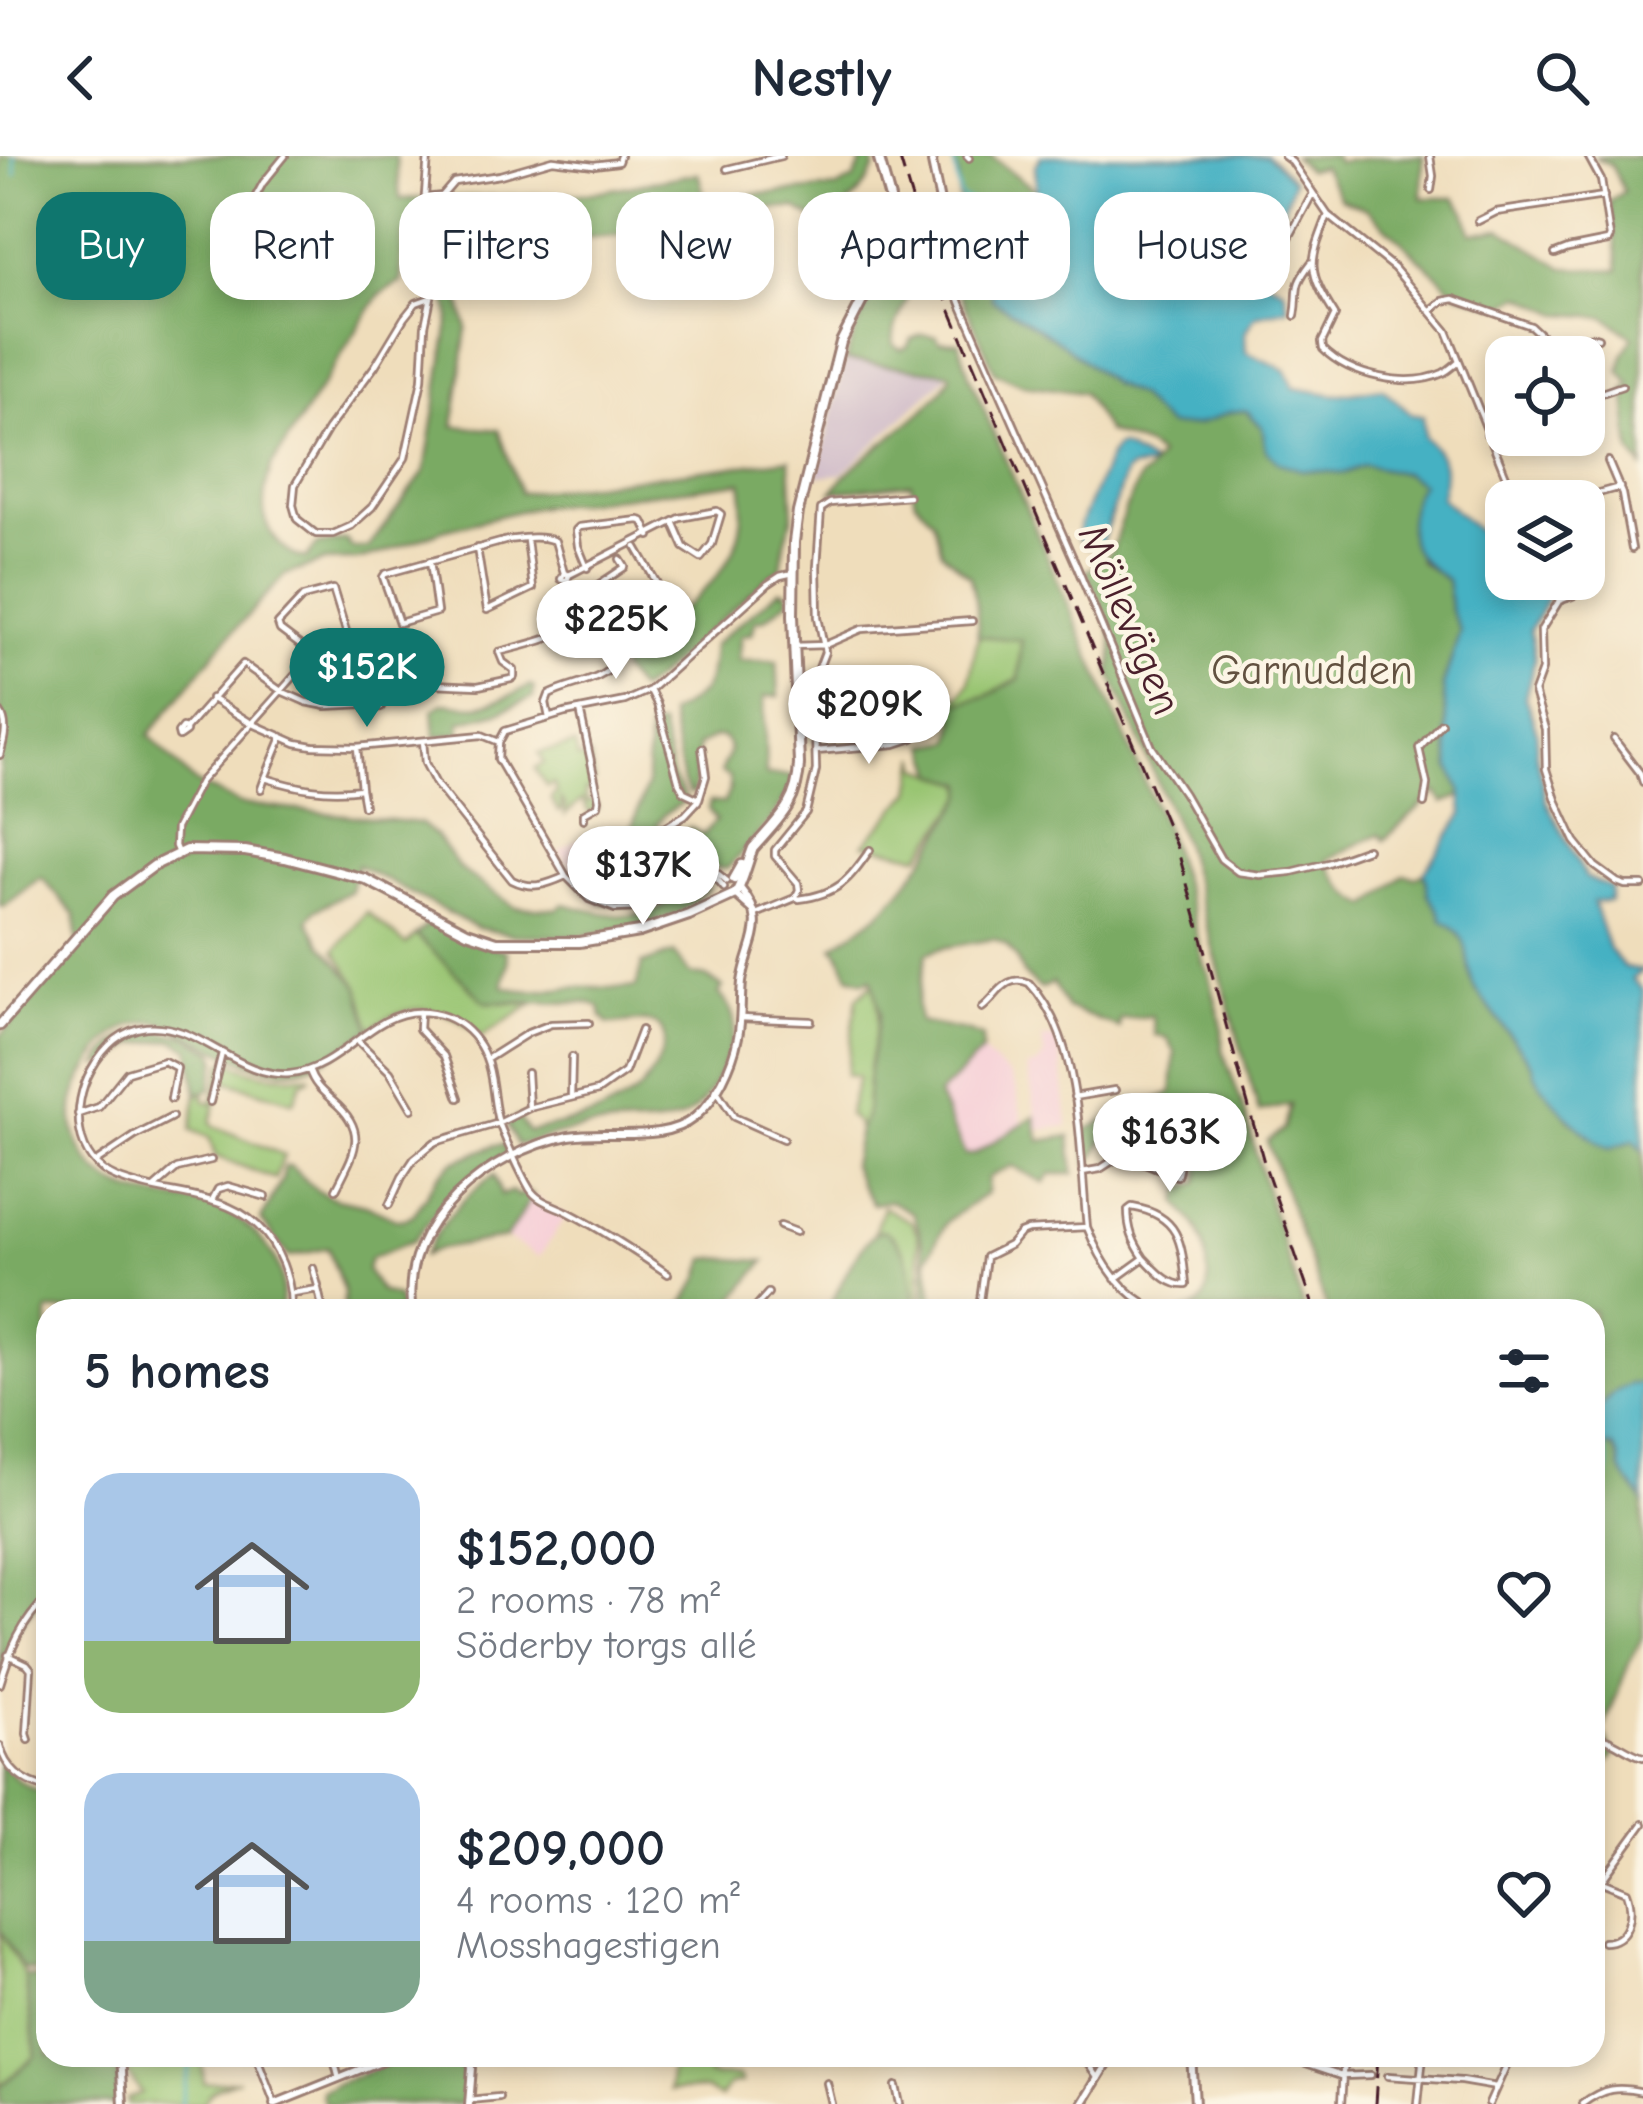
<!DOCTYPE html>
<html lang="en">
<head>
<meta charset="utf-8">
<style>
  :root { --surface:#fff; --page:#f2f2f3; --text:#1f2937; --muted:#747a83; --accent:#0f766e }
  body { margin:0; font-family:"Comic Neue",sans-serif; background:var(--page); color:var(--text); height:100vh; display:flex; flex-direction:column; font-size:45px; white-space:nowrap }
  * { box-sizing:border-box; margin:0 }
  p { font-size:39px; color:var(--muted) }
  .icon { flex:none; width:66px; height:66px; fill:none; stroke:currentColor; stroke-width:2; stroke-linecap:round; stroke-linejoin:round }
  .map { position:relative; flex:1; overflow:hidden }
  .sheet { position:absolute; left:36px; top:1143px; width:1569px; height:768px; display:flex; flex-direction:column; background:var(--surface); border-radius:36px; box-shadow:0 6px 18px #0003 }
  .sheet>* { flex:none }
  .banner { position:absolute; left:36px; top:36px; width:1572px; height:108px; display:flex; gap:24px }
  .fabs { position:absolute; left:1485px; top:180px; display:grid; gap:24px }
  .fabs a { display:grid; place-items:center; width:120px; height:120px; border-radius:24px; background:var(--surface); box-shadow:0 6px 18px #0003; font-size:60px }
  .price { position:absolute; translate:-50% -102px; padding:0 27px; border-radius:42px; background:#fff; color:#222; font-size:39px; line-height:78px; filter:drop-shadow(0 3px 6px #0008) }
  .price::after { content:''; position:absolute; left:50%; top:72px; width:36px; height:27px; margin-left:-18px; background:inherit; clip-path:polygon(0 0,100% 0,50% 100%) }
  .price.on { background:var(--accent); color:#fff }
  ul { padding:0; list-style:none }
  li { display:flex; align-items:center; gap:36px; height:300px; padding:0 48px }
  li span { display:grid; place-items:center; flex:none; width:336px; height:240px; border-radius:36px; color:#555 }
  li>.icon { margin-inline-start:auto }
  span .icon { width:144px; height:144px; fill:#fffc; stroke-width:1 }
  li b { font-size:51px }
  h2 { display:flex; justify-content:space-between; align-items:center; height:144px; padding:0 48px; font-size:51px }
  .pill { padding:0 42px; border-radius:36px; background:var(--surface); box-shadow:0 6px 18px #0003; font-size:42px; line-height:108px }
  .pill.on { background:var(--accent); color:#fff }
  header { display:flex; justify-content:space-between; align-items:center; height:156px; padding:0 48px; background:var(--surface); font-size:54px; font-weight:600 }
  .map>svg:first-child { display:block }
  .built { fill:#f6cfd7 }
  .industrial { fill:#d1bdc9 }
  .green { fill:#99c572; stroke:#72724e; stroke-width:3 }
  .forest { fill:#7aaa64; stroke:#626448; stroke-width:3; fill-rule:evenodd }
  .water { fill:#45b1c3; stroke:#486877; stroke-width:3 }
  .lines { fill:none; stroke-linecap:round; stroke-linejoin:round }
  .stream { stroke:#45b1c3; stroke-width:3 }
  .minor-casing { stroke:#9c7e73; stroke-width:10 }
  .tertiary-casing { stroke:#9c7e73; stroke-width:12 }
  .secondary-casing { stroke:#9c7e73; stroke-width:14 }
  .minor { stroke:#fff; stroke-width:4.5 }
  .tertiary { stroke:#fff; stroke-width:6 }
  .secondary { stroke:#fff; stroke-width:8 }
  .rail { stroke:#4a1f2b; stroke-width:3; stroke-dasharray:18 9; stroke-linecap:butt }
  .labels { text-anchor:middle; stroke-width:9; stroke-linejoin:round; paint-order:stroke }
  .street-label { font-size:42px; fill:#4a1f2b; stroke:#fcf5e5 }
  .park-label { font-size:42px; fill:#625140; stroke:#fcf5e5 }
</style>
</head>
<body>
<header><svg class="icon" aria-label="back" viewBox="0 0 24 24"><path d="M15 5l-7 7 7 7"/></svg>Nestly<svg class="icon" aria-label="search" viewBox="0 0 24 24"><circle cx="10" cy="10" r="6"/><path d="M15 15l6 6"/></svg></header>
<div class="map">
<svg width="1643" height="1948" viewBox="0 0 1643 1948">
  <rect width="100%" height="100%" fill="#fcf5e5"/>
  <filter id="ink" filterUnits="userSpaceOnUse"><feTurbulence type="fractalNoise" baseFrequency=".00833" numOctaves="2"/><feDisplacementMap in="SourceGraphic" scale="24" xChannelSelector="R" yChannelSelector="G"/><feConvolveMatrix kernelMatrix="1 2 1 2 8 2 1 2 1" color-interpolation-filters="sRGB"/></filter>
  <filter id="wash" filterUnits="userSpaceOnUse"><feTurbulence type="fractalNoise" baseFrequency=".004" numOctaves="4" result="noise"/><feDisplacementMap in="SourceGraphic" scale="48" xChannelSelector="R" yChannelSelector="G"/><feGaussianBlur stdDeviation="2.7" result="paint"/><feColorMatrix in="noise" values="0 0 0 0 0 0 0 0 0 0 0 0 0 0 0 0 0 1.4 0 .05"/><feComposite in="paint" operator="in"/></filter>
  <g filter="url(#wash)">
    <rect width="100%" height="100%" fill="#efddbb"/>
    <path class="built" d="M618 677H630L641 699 643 719 601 747 590 742 559 694 579 683 585 691Z
      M1056 881 1062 908 1068 970 1039 974 1027 911 1037 909 1044 900 1042 883Z
      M982 896 1010 920 1016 932 1022 964 1021 967 974 998 965 999 938 939Z
      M533 1039 552 1053 567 1059 539 1101 506 1082Z"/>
    <path class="industrial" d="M845 204 950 217 842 318 817 320Z"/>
    <path class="green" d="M978 480 1021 483 1019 523 987 540 946 550V543L960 540 969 526Z
      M575 589 578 603 590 601 595 625 592 626 591 634 585 635 587 646 594 645 598 652 589 657 582 644 565 659V649L561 644 562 654 558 656 551 642 557 636 553 627 547 631 535 613 544 607 539 597Z
      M918 600 921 612 965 627 966 638 920 700 864 688 912 635Z
      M367 756 406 789 416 779 485 846 533 848 481 881C444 848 410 843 370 873L359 831 335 794Z
      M874 826C884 866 874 879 869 916 866 937 870 956 859 974L857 967 848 959 858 921 846 919 857 842Z
      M227 904C258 921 276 920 310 920V922L301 927 294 946 223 924 211 966 214 970 284 999 275 1023 215 1000 209 981 191 974 197 938 205 937 204 944 212 948 222 908Z
      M883 1051 912 1066 918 1079 921 1154 915 1151C913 1123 909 1103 893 1080L874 1077Z
      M0 1774 25 1820 36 1900 0 1931Z
      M124 1899H201L204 1927 239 1924C222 1929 210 1931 204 1948H128L127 1943 142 1938 125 1913Z
      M678 1899H717L708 1919C719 1922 729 1918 740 1922L741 1927 729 1929 720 1942 706 1933 669 1935 670 1916Z"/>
    <path class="forest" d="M0 0H396L400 43 591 37 698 17 705 42 837 32 854 23 865 0H871L875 12C860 44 847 52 814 63L795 52 749 53 735 70 471 90 454 120 467 172 454 270 499 274 520 337 790 303 793 359 784 390 781 413 769 420 653 525 639 535 621 515 626 481C657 477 661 471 685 451 731 413 746 387 742 326L531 352 443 374 380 398 357 404 325 405 285 419 221 489 149 579 194 626 240 648 420 667 436 680 460 713 515 751 557 753 564 748C592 754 625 766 654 755 672 748 686 727 706 727L708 732 680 757 641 770 573 781 514 779 477 772 357 709 351 735 315 754 308 764 321 787 359 831 370 873C348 888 325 908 298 913 260 920 221 894 187 878 180 875 170 868 162 867 133 861 108 881 94 903 85 918 74 935 73 953 71 978 82 1001 100 1018 131 1045 174 1040 212 1050 241 1058 273 1090 281 1119 283 1130 282 1144 280 1155H48V1437C24 1459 8 1484 0 1515V880L78 790 75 759 41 721 3 751 0 750ZM421 71 437 85 450 160 425 315 368 392H352L346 384 317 389 306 403C293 401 289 397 280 388 258 366 262 340 271 311L379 139 401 126 403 80Z
      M947 0H991L1035 34 1037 41 1024 62 1007 56 1013 76 992 143 1063 188 1112 228 1138 240 1152 256 1197 269C1214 260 1228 253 1247 255L1262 271 1266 293 1345 317 1364 309 1404 317 1421 327 1419 405 1447 424 1451 454 1460 475 1443 530 1450 612 1462 633V640L1443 647 1437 636 1384 684 1380 679C1362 685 1344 695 1327 704 1334 722 1351 743 1369 750L1404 719 1416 721 1424 717C1428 727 1427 736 1433 745 1444 762 1460 773 1467 793 1472 805 1468 818 1474 831L1532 909 1568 962 1609 993 1635 984 1643 995V1228C1625 1228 1604 1241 1598 1258L1600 1262 1595 1270 1597 1280 1603 1290 1612 1291 1619 1302 1621 1315 1643 1345V1481L1629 1507 1603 1575 1614 1599 1593 1623V1155H1328L1267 985 1284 973 1290 949 1259 956 1183 686 1110 516C1121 477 1101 450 1086 415L1101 407 1112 394 1125 354 1140 322 1147 317 1159 300 1147 291 1107 276 1083 237 1024 229 995 216 960 137 947 59 959 49 958 17 954 6 947 3Z
      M1293 0H1334L1337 6 1385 0H1423L1422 42H1455L1465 55 1471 77 1501 73 1564 112 1619 114 1610 45 1624 35 1611 9 1594 1 1643 0V312L1631 297 1625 234 1631 229 1620 215 1624 198 1633 181 1605 161 1560 158 1522 140 1502 151 1455 136 1367 53 1340 42 1322 11 1307 14Z
      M888 107 894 108 899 119 908 124C913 148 890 165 894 189L901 193 907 191 911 183 921 179 937 180 939 185 959 186 969 219 1167 678 1191 753 1203 806 1209 818 1222 870V893L1245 957 1269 1045 1305 1155H1183C1190 1153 1196 1153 1201 1147 1214 1133 1206 1086 1196 1070 1191 1062 1183 1055 1178 1046L1182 1033 1198 1027C1202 1001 1206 969 1189 948L1166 949 1157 977C1146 983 1141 981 1132 974 1096 973 1105 990 1090 1008H1088L1084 974C1098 970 1109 961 1122 955 1138 947 1157 946 1172 936L1175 896 1167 882 1155 879 1152 860 1120 863 1119 872 1067 852 1053 827 1041 833 1023 818 1016 801 1006 789 994 783 942 792 927 797 917 848 919 866 966 875 982 881V896L938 939 965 999 974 998 1035 960 1040 985 1070 980 1074 1018H1050L1045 1027 1012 1010 988 1022 987 1037 947 1065 927 1102 935 1155H925C925 1120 927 1090 913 1057L890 1045 873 1048 860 1029 852 1009 859 974 866 960 869 912 880 857 872 822 864 825 849 820 838 795 833 791C850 778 872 766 887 750 919 717 941 677 965 638V627L937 619 927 589 952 585 955 562 947 559 946 550 987 540 1019 523 1021 484 978 480 977 453 970 420 942 396 933 364 915 344 911 327 832 336C861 294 928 264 951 220L950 217 845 204 858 169Z
      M780 434 787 436 790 443 765 463 756 464 752 478 741 479 738 505H777L779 540 764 541 766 619 794 620C784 657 752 684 727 713L703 710 657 739 635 748 601 747 643 719 641 699 630 677 647 628 648 572 661 570 673 623 687 644 665 658 657 668 665 694 687 688V674L690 672 703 679 716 664 708 653 710 646 724 647 730 632 729 621 721 617C723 602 737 597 723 582L715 581 698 590 694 637H689L683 627 669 558C707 538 710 531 713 489Z
      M530 530 534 532 533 542 502 555 460 566 461 577 435 581 433 554 442 547C453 547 472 552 482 549 493 547 521 536 530 530Z
      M439 767 461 781 506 795 508 805 503 830C533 841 565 829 595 831 610 832 621 833 636 831L642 808 674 797 690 818 706 821 723 831 719 837C737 858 738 870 728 896 695 985 667 964 589 972 565 975 541 984 517 989L507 969 518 961 528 976C552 970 579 966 601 957 612 952 625 945 634 939 649 928 680 879 654 868 640 862 622 869 608 868L602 861 600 851 591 847 485 846 416 779 428 768Z
      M150 874 186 880 215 896 217 903 210 934 197 938 190 893 174 884 135 888 109 907 98 909C110 888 126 878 150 874Z
      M495 989H505L507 997 479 1015 450 1039 413 1085 370 1102 367 1114 380 1135 397 1141 402 1155H344V1136L328 1092 289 1101 261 1064 282 1024 285 1010H290L319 1036 336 1043 366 1049 396 1063H405L414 1058 438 1020 453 1006Z
      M494 1019 501 1039 512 1035 517 1040 528 1037 533 1039 506 1082 439 1093 424 1099C439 1069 466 1037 494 1019Z
      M883 1074C911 1089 913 1123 915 1151L910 1155H828C839 1133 859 1081 883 1074Z
      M715 1102 765 1105 725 1155H679L700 1122 706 1103Z
      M0 1602C11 1622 25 1633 48 1637V1818L23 1813 0 1774Z
      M25 1820 48 1823V1899H117L119 1948H0V1931L36 1900Z
      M408 1899H466V1948H325L321 1940V1934Z"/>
    <path class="water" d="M1040 0H1266L1275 6 1293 25 1282 59 1249 41H1226L1223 66 1243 112 1284 133 1288 152 1255 160 1245 177 1246 196 1286 214 1294 232 1336 239 1382 232 1411 258 1423 260 1424 281C1446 301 1448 314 1440 341L1489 385 1506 384V423H1541L1548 441 1530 474 1535 503 1525 541 1537 576 1536 597 1546 645 1586 722 1610 731V745L1593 746 1609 793 1624 811 1643 814 1632 823 1643 834V995L1634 984 1609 993C1586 981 1537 934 1532 909L1474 831C1462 802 1476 783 1442 764 1441 753 1432 748 1428 738 1426 730 1429 726 1424 717L1463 658 1461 633 1450 612 1443 530 1460 475 1451 454 1447 424C1418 403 1403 392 1411 354 1413 342 1414 336 1421 327L1404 317 1364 309 1345 317 1301 314 1279 307 1266 293 1262 271 1247 255C1227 253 1217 263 1199 268 1190 271 1178 270 1168 270L1152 256 1138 240 1112 228 1063 188 992 143 989 106 1013 77 1003 69V60L1007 56 1025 62 1037 41 1035 9 1040 3Z
      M1120 290 1150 307 1148 311 1130 313 1125 318 1102 386 1088 392 1078 383 1079 371 1110 299 1116 291Z
      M1630 1228H1643V1345L1621 1315 1619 1302 1613 1291 1603 1290 1597 1280 1594 1270 1600 1262 1598 1258C1604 1242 1615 1235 1630 1228Z"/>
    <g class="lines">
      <path class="stream" d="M14 0 16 18
        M941 0 954 6 960 41 1003 60
        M1593 1344C1606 1323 1614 1314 1603 1290
        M181 1948 192 1899"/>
    </g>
  </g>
  <g filter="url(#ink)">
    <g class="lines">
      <g class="minor-casing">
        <path id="minor" d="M428 0 424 52 436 105V117L425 170 422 224 405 302 372 351 351 370 333 378H316L297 363 293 349 295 329 328 273 375 210 404 162 416 147 430 142
          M967 0 969 2
          M1284 0 1292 6 1328 59 1394 112 1447 175 1516 345
          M1430 0 1433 20 1431 34
          M727 13 781 0
          M425 42 442 40 454 26 500 19 553 4 594 9 618 6 620 0
          M1328 59C1309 108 1306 113 1335 159L1322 186 1323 193C1350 220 1408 233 1443 217 1449 214 1454 209 1459 205
          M1478 65 1496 56 1604 40
          M1265 85 1284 91 1313 37
          M945 95C955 110 954 131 961 148L1077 411 1152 591 1184 638 1221 703 1238 716 1260 719 1291 716 1328 707 1367 693
          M1555 98 1568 93 1608 85 1610 81 1601 24 1588 0
          M230 129 232 84 263 27 285 0
          M1431 154 1443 145 1454 143 1531 170 1553 190C1569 190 1582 177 1598 182
          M1295 160C1300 133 1291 133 1311 107
          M1584 243 1622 230
          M1487 278 1506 266
          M1608 305 1622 338 1632 393
          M1570 345 1620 331
          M477 392 487 454 533 432 527 384
          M430 405 437 456 399 467 383 421 385 418 508 384C523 382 541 379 555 385L564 417
          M587 412 578 390 576 374 579 371 639 364 643 365 650 380
          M569 419 564 417 561 423 567 425 569 419 680 362 717 355 721 358 712 388 701 402 684 391 674 368
          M1551 423 1559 445 1541 474 1542 514 1534 536 1545 573 1546 613 1556 644 1575 685 1595 710 1617 726 1625 729H1643
          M574 445 625 411 620 403
          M1559 445 1590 433
          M610 483 622 459 659 431 636 391
          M794 490 825 489 862 473 972 465
          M422 527 414 523 411 527 478 530 511 523 514 521V514L503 506 499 496C526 489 564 481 585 462
          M650 534 657 548 679 627 684 636 699 643 706 620 702 592
          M211 542 251 567 296 587 313 590 357 591 482 579 499 586
          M580 554 599 643 598 649 584 657V663
          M0 556C9 568 4 585 0 599
          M549 562 546 547 549 539C566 530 587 528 603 518 641 495 597 478 584 460 576 449 571 437 566 425
          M186 573V576L179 581 178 577 182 572 186 573 243 508 281 535 306 546 326 550 364 548 366 553 381 551 380 547 364 548
          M282 581 265 622C297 632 327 638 361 633L357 591
          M1614 583 1640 617 1643 626
          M423 585 425 607 436 628 512 724C532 734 546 729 566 720
          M816 595 895 588 913 582
          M261 633 265 622
          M361 633 364 650
          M1424 648 1427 628 1419 592 1441 567
          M665 671 685 659 698 645
          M178 697 175 690 176 672 200 626 313 499 350 488 333 433 303 441 278 468 280 474 313 499
          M713 718 724 731
          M727 725 716 716H702L664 742 640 752 615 753 589 743 566 720 498 603 499 586 505 575 565 557 625 545 650 534 768 428 780 420 793 417
          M796 741 799 743C838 738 848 725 870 694
          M756 758 795 742 799 734 798 727 775 700V694L806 656 816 614 814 525 825 496 818 461 817 411 821 353 830 347 909 340
          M982 852C998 840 1005 817 1029 827 1083 884 1079 996 1087 1071 1102 1109 1121 1137 1158 1155
          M420 856 419 873 444 900 459 942
          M740 862 811 865
          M358 885 390 916 412 953
          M487 903 528 877 551 868 589 867
          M309 914C314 929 322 935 333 945 370 976 354 997 336 1033
          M527 917 529 952
          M716 933 734 961 783 983
          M571 941 572 901
          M1074 941 1115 934
          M210 946 222 897
          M78 958 99 951 127 916 164 905 177 912 171 943
          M96 1006 135 980 172 961
          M1082 1016 1100 1013 1123 998 1177 1020C1183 1006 1176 984 1177 967
          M154 1032 177 1012 211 1004
          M212 1044 218 1033 228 1030 266 1041
          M389 1049 402 1021 414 1003 435 986 499 967 529 952 598 935 612 925 625 916 641 874
          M780 1070 796 1076
          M313 1112 318 1130
          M1115 1123 1144 1102C1156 1114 1168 1130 1186 1129 1182 1087 1180 1059 1132 1051L1128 1054C1128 1073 1133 1086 1144 1102
          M293 1137 318 1133 323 1155
          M980 1145 986 1101 1010 1089 1020 1077 1028 1074 1087 1071
          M291 1155C292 1129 285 1108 272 1087 237 1032 170 1044 117 1022 73 1004 71 950 91 914 103 892 120 874 146 871 200 866 236 922 290 918 342 913 370 856 419 856 459 856 485 884 491 922 494 937 494 953 499 967 505 983 521 1018 530 1033 538 1046 555 1049 568 1056 602 1074 636 1096 668 1118
          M752 1155 768 1137
          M8 1499 27 1508 31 1513 27 1578 29 1584
          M0 1528C10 1494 21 1466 48 1441
          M1593 1580C1612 1581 1625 1596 1643 1601
          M0 1590C6 1615 24 1627 48 1633
          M1602 1726 1627 1736C1635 1757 1629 1786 1603 1786
          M1593 1737 1643 1668
          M256 1899 275 1948
          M333 1899 339 1922
          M1082 1899 1098 1923
          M1278 1899 1341 1920 1371 1919
          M1388 1920 1461 1925 1496 1931
          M827 1927 832 1948
          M896 1930 900 1948
          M469 1944 499 1941
          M1341 1948 1344 1899
          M1418 1948 1423 1899
          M1489 1948 1511 1899
          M1582 1948C1603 1932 1617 1930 1643 1936"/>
      </g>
      <g class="tertiary-casing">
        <path id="tertiary" d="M887 90C908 96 941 116 948 84L932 7 933 0
          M735 738 754 755
          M412 1155C397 1067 491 995 569 980 608 973 662 988 695 961 716 944 733 908 738 881 742 863 740 844 742 826 748 786 771 768 740 732
          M120 1899 123 1948
          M1192 1899 1195 1948
          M274 1948 396 1899
          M469 1948 472 1912 469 1899
          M1082 1948 1112 1899"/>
      </g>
      <g class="secondary-casing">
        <path id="secondary" d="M754 691C778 664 798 647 799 608L793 459 794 386 798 356 841 186 878 114 887 90 890 43 878 0
          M734 723 742 709
          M0 869 113 740 155 709 186 694 245 695 285 702 365 723 467 776 497 786H579L639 776 689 759 735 738C742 730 748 704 753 692"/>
      </g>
      <use href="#minor" class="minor"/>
      <use href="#tertiary" class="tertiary"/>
      <use href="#secondary" class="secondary"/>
      <path class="rail" d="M899 0 932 110 1178 695 1265 1010 1315 1155
        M1375 1948 1378 1899"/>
    </g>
  </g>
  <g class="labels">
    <g class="street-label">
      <text transform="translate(1131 463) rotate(67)" y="15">Möllevägen</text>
    </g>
    <g class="park-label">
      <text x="1312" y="528">Garnudden</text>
    </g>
  </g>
</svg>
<div class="fabs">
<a><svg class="icon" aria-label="locate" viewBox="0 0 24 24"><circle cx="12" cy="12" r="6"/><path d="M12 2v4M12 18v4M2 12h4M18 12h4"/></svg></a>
<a><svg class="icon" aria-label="layers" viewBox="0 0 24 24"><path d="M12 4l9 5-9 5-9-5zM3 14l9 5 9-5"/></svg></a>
</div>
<b class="price" style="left:616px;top:526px">$225K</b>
<b class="price on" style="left:367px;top:574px">$152K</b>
<b class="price" style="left:869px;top:611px">$209K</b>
<b class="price" style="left:643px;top:772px">$137K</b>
<b class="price" style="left:1170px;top:1039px">$163K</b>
<div class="banner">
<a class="pill on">Buy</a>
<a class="pill">Rent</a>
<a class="pill">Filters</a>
<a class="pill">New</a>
<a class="pill">Apartment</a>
<a class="pill">House</a>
</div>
<section class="sheet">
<h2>5 homes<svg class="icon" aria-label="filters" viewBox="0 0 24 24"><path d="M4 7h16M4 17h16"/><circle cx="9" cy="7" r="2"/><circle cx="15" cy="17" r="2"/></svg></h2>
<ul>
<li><span style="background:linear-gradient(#a9c7e8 70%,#8fb573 0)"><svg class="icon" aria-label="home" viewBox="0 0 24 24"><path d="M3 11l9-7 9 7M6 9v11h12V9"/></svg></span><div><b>$152,000</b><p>2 rooms · 78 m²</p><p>Söderby torgs allé</p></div><svg class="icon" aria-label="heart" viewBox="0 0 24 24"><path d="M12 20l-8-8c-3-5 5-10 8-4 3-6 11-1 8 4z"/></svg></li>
<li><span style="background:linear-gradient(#a9c7e8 70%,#7fa58c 0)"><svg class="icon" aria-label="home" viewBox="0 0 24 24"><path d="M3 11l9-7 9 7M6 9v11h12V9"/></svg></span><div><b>$209,000</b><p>4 rooms · 120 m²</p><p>Mosshagestigen</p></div><svg class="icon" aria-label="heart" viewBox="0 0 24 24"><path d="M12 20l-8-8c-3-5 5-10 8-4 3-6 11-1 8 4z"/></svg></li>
</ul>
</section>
</div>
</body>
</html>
